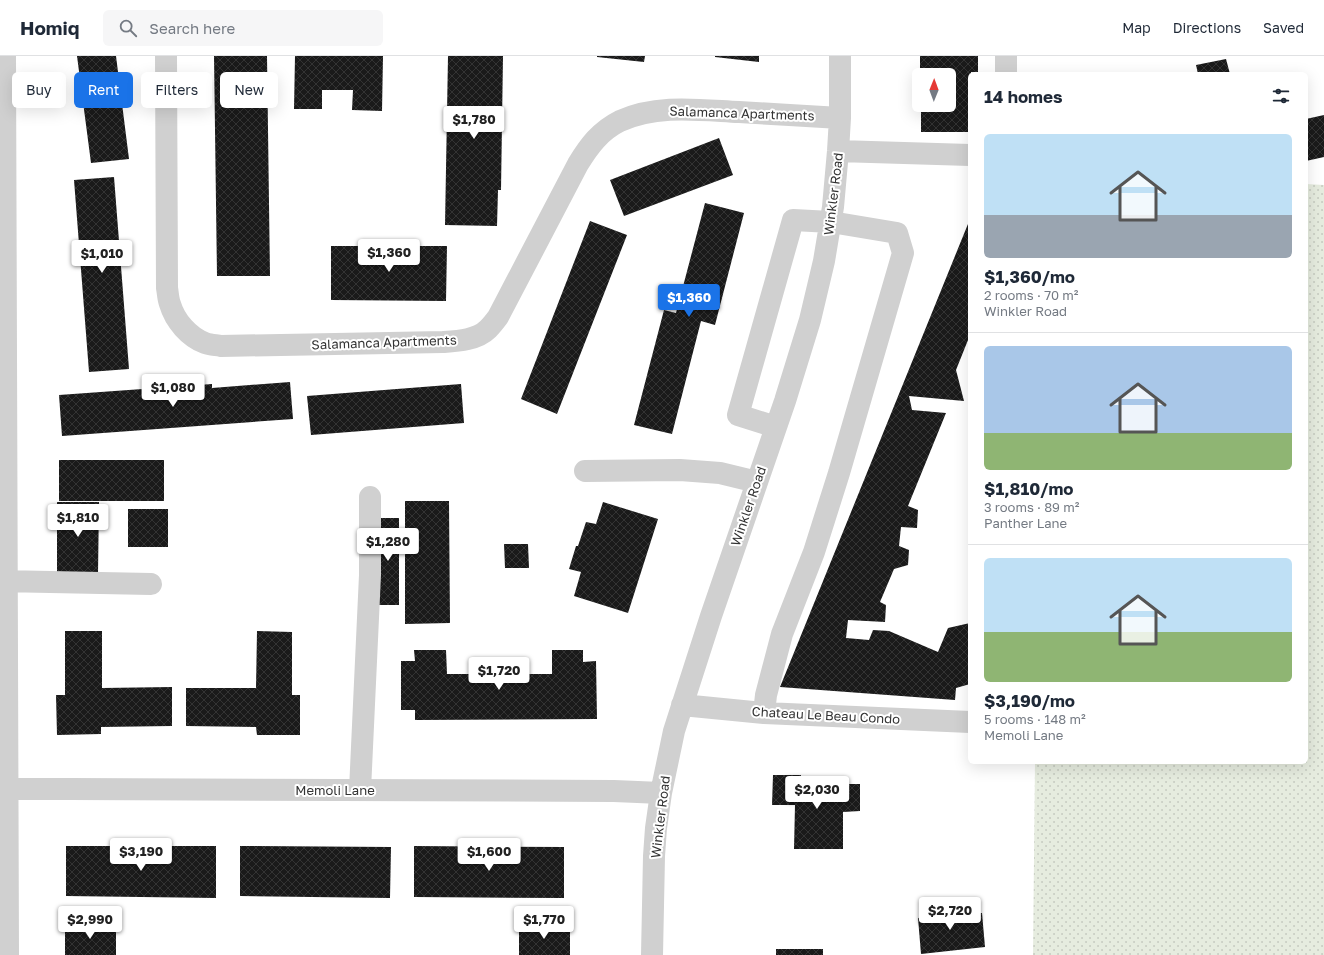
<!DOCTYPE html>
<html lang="en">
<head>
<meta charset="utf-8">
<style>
  :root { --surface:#fff; --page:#f6f6f7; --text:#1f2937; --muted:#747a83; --line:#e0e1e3; --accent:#1a73e8 }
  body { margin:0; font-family:"Golos Text",sans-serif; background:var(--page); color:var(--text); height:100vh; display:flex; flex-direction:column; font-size:15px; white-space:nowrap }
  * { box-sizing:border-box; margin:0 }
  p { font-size:13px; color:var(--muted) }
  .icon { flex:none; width:22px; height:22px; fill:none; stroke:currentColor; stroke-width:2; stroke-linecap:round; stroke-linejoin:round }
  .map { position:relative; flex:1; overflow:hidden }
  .details { position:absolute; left:968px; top:16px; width:340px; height:692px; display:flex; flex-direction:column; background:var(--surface); border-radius:6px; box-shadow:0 4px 16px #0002 }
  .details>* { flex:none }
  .banner { position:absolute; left:12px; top:16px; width:380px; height:36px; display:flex; gap:8px }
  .needle { width:26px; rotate:1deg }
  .controls { position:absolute; left:912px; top:12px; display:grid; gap:8px }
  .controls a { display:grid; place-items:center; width:44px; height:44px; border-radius:6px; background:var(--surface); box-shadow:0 4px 16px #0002; font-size:20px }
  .price { position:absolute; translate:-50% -34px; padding:0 9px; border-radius:4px; background:#fff; color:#222; font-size:13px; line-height:26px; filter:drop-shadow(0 1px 2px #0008) }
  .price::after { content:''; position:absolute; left:50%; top:24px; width:12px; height:9px; margin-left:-6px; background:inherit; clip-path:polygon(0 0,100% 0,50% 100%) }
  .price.active { background:var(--accent); color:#fff }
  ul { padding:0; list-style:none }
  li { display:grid; align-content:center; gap:8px; height:212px; padding:0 16px }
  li+li { border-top:1px solid var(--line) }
  li span { display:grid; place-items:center; height:124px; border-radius:6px; color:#555 }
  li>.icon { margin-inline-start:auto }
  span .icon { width:72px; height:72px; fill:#fffc; stroke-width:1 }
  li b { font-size:17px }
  h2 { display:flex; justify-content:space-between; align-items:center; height:48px; padding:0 16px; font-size:17px }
  .tag { padding:0 14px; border-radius:6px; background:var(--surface); box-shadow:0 4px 16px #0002; font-size:14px; line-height:36px }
  .tag.active { background:var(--accent); color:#fff }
  header { display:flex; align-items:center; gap:24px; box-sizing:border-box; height:56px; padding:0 20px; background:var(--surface); border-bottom:1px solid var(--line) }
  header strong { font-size:19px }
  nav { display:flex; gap:22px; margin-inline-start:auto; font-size:14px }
  .search { width:280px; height:36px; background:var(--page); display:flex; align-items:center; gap:10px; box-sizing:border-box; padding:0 14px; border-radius:6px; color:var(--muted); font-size:15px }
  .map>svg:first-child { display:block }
  .grass { fill:url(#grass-dots) }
  .building { fill:url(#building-cross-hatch) }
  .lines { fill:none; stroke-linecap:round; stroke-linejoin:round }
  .minor { stroke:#d0d0d0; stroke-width:22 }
  .labels { text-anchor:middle; stroke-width:4; stroke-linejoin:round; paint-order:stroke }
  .street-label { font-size:13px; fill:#333; stroke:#fff }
</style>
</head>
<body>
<header>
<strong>Homiq</strong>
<div class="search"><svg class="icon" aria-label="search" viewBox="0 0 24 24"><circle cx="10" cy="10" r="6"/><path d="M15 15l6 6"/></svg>Search here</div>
<nav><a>Map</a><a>Directions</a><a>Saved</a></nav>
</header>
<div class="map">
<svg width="1324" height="899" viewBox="0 0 1324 899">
  <defs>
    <pattern id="grass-dots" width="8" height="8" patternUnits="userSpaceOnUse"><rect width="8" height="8" fill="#e6ecdf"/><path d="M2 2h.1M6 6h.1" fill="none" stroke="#c6cbc0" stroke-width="1.8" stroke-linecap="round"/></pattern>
    <pattern id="building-cross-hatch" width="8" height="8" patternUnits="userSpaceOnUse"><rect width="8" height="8" fill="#1a1a1a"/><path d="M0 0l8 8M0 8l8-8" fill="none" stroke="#333"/></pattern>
  </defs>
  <rect width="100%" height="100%" fill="#fff"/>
  <path class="grass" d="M1306 128 1324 129V899H1033L1035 706H1306Z"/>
  <path class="building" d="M77 0H116L129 103 91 107Z
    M214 0H267L270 220H217Z
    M295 0H383L382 55 352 54 353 34H322V53H294Z
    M448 0H503L501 134H498L497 170 445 169Z
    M597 0H645L644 6 597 1Z
    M715 0H759V6L715 1Z
    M920 0H978V17L971 16V18H970V76H921V49H949V19H921V17H920Z
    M1226 3 1230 18H1198L1196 9Z
    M1324 59V101L1306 105V63Z
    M719 82 733 119 624 160 610 124Z
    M114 121 129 313 89 316 74 124Z
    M705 147 744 157 715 269 701 265 672 378 634 369 664 254 676 257Z
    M970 163V279L956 314 964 345 909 340 912 354 946 357 908 450 918 454 917 472 901 471 899 490 909 494 908 509 894 513 880 546 886 549 885 566 848 564 846 582 869 584 873 574 889 575 938 596 948 572 970 567V628L956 632 955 644 780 631Z
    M590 165 627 179 557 358 521 343Z
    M331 190H447L446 245 331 244Z
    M290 326 293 363 62 380 59 339 212 328V332Z
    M461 328 464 367 311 379 307 340Z
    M59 404H164V445H59Z
    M405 445H449L450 567 405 568Z
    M57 446H99L98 518 57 517Z
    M603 446 658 463 628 557 574 540 581 516 569 513 576 490H578L586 466 596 468Z
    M128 453H168V491H128Z
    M378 462H399V549H378Z
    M504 488H528L529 512H505Z
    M65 575H102V632L172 631V670L101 671V678L57 679 56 639H65Z
    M257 575 292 576V639H300V679H257L256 671 186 670V632H256Z
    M414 594H446L447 618H552V594H583V606L596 605 597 663 415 664V654H401V605H415Z
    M773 719H801V728H860V755L843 756V793H794L795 749H772Z
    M66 790H216V842L66 840Z
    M240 790 391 791 390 842 240 840Z
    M414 790 564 791V842L414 841Z
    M954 849 955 860 982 857 985 891 921 898 918 862 932 860 931 851Z
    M65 868 116 869V899H65Z
    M519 870H570V899H519Z
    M776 893H823V899H776Z"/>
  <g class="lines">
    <path class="minor" d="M5 0 8 899
      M166 0 167 232C168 237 168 243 170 248 175 265 189 281 205 287 210 289 216 289 221 290L443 286C458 285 477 284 488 273 492 269 495 265 498 261L578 108C589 90 600 75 620 65 657 48 699 54 739 56 773 58 806 60 840 62
      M1006 18V0
      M838 95 970 99
      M585 415 680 414 720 417 757 426
      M0 525 151 528
      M682 649 764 657 970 666
      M764 657 766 639 782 578 814 496 839 417 903 197 897 177 831 166 793 164 738 359 776 371
      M8 733H69L614 735 661 737
      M360 734 370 519V441
      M652 899 654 800 656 772 661 737 674 675 711 560 785 345 810 264 824 205 833 151 838 95 840 62V0"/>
  </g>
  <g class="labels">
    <g class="street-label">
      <text transform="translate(742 57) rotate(2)" y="5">Salamanca Apartments</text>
      <text transform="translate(833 138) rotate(-83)" y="5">Winkler Road</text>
      <text transform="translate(384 286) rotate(-2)" y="5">Salamanca Apartments</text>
      <text transform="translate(748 450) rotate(-71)" y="5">Winkler Road</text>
      <text transform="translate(826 659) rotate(3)" y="5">Chateau Le Beau Condo</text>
      <text x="335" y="739">Memoli Lane</text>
      <text transform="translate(660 761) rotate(-83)" y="5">Winkler Road</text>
    </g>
  </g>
</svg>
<div class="controls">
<a><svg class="needle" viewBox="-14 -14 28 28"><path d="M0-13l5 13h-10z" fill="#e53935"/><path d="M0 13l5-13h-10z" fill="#747a83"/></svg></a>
</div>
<b class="price" style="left:474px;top:84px">$1,780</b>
<b class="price" style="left:389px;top:217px">$1,360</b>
<b class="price" style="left:102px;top:218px">$1,010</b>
<b class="price active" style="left:689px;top:262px">$1,360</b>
<b class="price" style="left:173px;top:352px">$1,080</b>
<b class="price" style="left:78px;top:482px">$1,810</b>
<b class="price" style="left:388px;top:506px">$1,280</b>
<b class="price" style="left:499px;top:635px">$1,720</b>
<b class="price" style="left:817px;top:754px">$2,030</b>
<b class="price" style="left:141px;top:816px">$3,190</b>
<b class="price" style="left:489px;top:816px">$1,600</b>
<b class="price" style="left:950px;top:875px">$2,720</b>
<b class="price" style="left:90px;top:884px">$2,990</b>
<b class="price" style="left:544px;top:884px">$1,770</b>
<div class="banner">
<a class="tag">Buy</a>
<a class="tag active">Rent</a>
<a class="tag">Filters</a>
<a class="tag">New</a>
</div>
<section class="details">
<h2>14 homes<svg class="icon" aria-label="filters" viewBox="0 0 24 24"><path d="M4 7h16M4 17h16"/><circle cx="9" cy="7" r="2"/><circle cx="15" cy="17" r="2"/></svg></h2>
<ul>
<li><span style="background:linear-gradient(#bfe0f5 65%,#9aa5b1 0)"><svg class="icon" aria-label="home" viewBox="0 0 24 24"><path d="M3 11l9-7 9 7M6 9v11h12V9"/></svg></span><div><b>$1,360/mo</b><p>2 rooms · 70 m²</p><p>Winkler Road</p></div></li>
<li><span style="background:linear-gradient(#a9c7e8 70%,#8fb573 0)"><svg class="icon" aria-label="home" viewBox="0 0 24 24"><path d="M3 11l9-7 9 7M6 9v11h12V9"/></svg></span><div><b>$1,810/mo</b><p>3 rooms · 89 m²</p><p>Panther Lane</p></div></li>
<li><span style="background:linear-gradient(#bfe0f5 60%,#8fb573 0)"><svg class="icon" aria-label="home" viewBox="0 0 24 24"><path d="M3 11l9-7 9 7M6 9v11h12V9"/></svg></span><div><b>$3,190/mo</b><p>5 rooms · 148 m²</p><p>Memoli Lane</p></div></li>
</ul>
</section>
</div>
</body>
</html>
